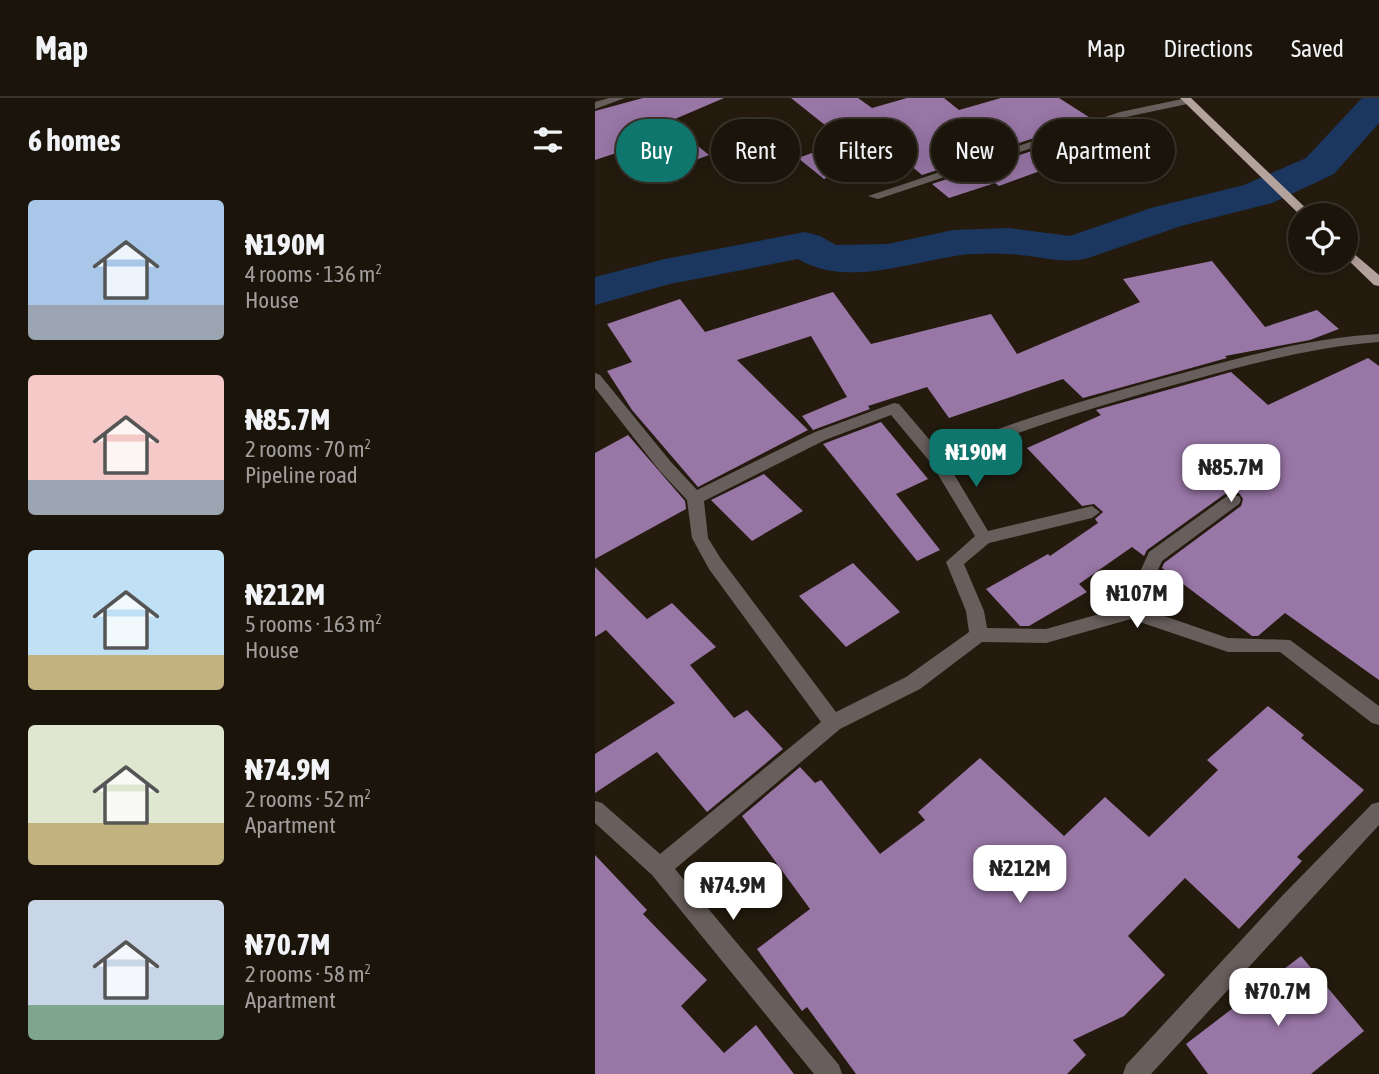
<!DOCTYPE html>
<html lang="en">
<head>
<meta charset="utf-8">
<style>
  :root { --surface:#1b140a; --page:#282118; --text:#f1f3f6; --muted:#a09e9c; --line:#39332b; --accent:#0f766e }
  body { margin:0; font-family:"Asap Condensed",sans-serif; background:var(--page); color:var(--text); height:100vh; display:flex; flex-direction:column; font-size:26px; white-space:nowrap }
  * { box-sizing:border-box; margin:0 }
  p { font-size:23px; color:var(--muted) }
  .icon { flex:none; width:38px; height:38px; fill:none; stroke:currentColor; stroke-width:2; stroke-linecap:round; stroke-linejoin:round }
  .map { position:relative; flex:1; overflow:hidden }
  .drawer { display:flex; flex-direction:column; background:var(--surface); width:595px }
  .drawer>* { flex:none }
  .guide { position:absolute; left:21px; top:21px; width:658px; height:63px; display:flex; gap:14px }
  .buttons { position:absolute; left:693px; top:105px; display:grid; gap:14px }
  .buttons a { display:grid; place-items:center; width:70px; height:70px; border-radius:50%; background:var(--surface); box-shadow:0 4px 18px #0003,0 0 0 2px var(--line); font-size:35px }
  .price { position:absolute; translate:-50% -60px; padding:0 16px; border-radius:14px; background:#fff; color:#222; font-size:23px; line-height:46px; filter:drop-shadow(0 2px 4px #0008) }
  .price::after { content:''; position:absolute; left:50%; top:42px; width:21px; height:16px; margin-left:-10px; background:inherit; clip-path:polygon(0 0,100% 0,50% 100%) }
  .price.current { background:var(--accent); color:#fff }
  ul { padding:0; list-style:none }
  li { display:flex; align-items:center; gap:21px; height:175px; padding:0 28px }
  li span { display:grid; place-items:center; flex:none; width:196px; height:140px; border-radius:7px; color:#555 }
  li>.icon { margin-inline-start:auto }
  span .icon { width:84px; height:84px; fill:#fffc; stroke-width:1 }
  li b { font-size:30px }
  h2 { display:flex; justify-content:space-between; align-items:center; height:84px; padding:0 28px; font-size:30px }
  .pill { padding:0 24px; border-radius:32px; background:var(--surface); box-shadow:0 4px 18px #0003,0 0 0 2px var(--line); font-size:24px; line-height:63px }
  .pill.current { background:var(--accent); color:#fff }
  header { display:flex; align-items:center; gap:42px; box-sizing:border-box; height:98px; padding:0 35px; background:var(--surface); border-bottom:2px solid var(--line) }
  header strong { font-size:33px }
  nav { display:flex; gap:38px; margin-inline-start:auto; font-size:24px }
  main { display:flex; flex:1; min-height:0 }
  .map>svg:first-child { display:block }
  .lines { fill:none; stroke-linecap:round; stroke-linejoin:round }
  .river { fill:#1b3760; fill-rule:evenodd }
  .building { fill:#9876a6 }
  .minor { fill:#685f5c; fill-rule:evenodd }
  .major { fill:#b4a29c; fill-rule:evenodd }
</style>
</head>
<body>
<header>
<strong>Map</strong>
<nav><a>Map</a><a>Directions</a><a>Saved</a></nav>
</header>
<main>
<section class="drawer">
<h2>6 homes<svg class="icon" aria-label="filters" viewBox="0 0 24 24"><path d="M4 7h16M4 17h16"/><circle cx="9" cy="7" r="2"/><circle cx="15" cy="17" r="2"/></svg></h2>
<ul>
<li><span style="background:linear-gradient(#a9c7e8 75%,#9aa5b1 0)"><svg class="icon" aria-label="home" viewBox="0 0 24 24"><path d="M3 11l9-7 9 7M6 9v11h12V9"/></svg></span><div><b>₦190M</b><p>4 rooms · 136 m²</p><p>House</p></div></li>
<li><span style="background:linear-gradient(#f6c9c9 75%,#9aa5b1 0)"><svg class="icon" aria-label="home" viewBox="0 0 24 24"><path d="M3 11l9-7 9 7M6 9v11h12V9"/></svg></span><div><b>₦85.7M</b><p>2 rooms · 70 m²</p><p>Pipeline road</p></div></li>
<li><span style="background:linear-gradient(#bfe0f5 75%,#c2b280 0)"><svg class="icon" aria-label="home" viewBox="0 0 24 24"><path d="M3 11l9-7 9 7M6 9v11h12V9"/></svg></span><div><b>₦212M</b><p>5 rooms · 163 m²</p><p>House</p></div></li>
<li><span style="background:linear-gradient(#dfe7d0 70%,#c2b280 0)"><svg class="icon" aria-label="home" viewBox="0 0 24 24"><path d="M3 11l9-7 9 7M6 9v11h12V9"/></svg></span><div><b>₦74.9M</b><p>2 rooms · 52 m²</p><p>Apartment</p></div></li>
<li><span style="background:linear-gradient(#c9d6e8 75%,#7fa58c 0)"><svg class="icon" aria-label="home" viewBox="0 0 24 24"><path d="M3 11l9-7 9 7M6 9v11h12V9"/></svg></span><div><b>₦70.7M</b><p>2 rooms · 58 m²</p><p>Apartment</p></div></li>
</ul>
</section>
<div class="map">
<svg width="784" height="976" viewBox="0 0 784 976">
  <rect width="100%" height="100%" fill="#241b0e"/>
  <g class="lines">
    <path class="river" d="M767 0H784V25L739 76 677 105 586 128 493 160C467 167 441 157 414 156 395 155 373 155 355 159 307 167 248 188 203 161L75 186 0 207V179L70 161 210 134 225 138 241 147 293 146 358 132 414 130 475 138 556 110 649 87 711 60Z"/>
  </g>
  <path class="building" d="M48 0H129L73 24 114 57 71 73 43 48 0 62V13Z
    M196 0H263L277 10 312 0H349L364 12 406 0H464L497 21 327 77 302 56 229 81 203 60 250 43Z
    M509 29 530 42 404 88 400 85 354 100 337 86Z
    M617 163 670 229 722 212 744 231 715 242 630 258 632 260 488 300 468 281 354 320 332 289 273 308 275 311 218 332 207 318 252 299 216 238 142 262 213 332 103 389 37 312 12 273 37 264 12 226 85 201 110 234 238 194 276 246 396 216 422 256 545 204 528 181Z
    M773 260 784 268V582L690 515 663 538H657L567 470 569 465 646 408 648 401 644 395 630 396 552 452 549 458 537 449 484 486 492 494 434 528H425L391 491 453 456 455 458 503 425 500 421 508 414 499 406 487 408 432 350 506 317 501 312 636 274 673 307Z
    M286 324 333 381 301 396 345 452 322 463 228 346Z
    M33 337 90 403 91 411 0 461V355Z
    M169 376 208 413 157 443 116 402Z
    M258 465 305 514 251 549 204 498Z
    M0 469 52 521 77 505 121 549 95 567 139 620 152 612 188 651 112 714 62 654 0 695V656L80 605 11 532 0 539Z
    M673 608 709 637 706 640 769 692 702 759 707 763 644 831 590 780 533 838 570 877 529 918 478 942 491 957 472 976H261L212 909 207 913 162 851 215 811 147 718 205 669 220 685 226 682 285 756 330 722 323 714 385 660 469 738 510 699 554 739 623 672 612 662Z
    M0 757 52 812 48 816 112 882 86 908 129 955 161 927 199 976H0Z
    M706 858 769 933 716 976H613L591 946Z"/>
  <g class="lines">
    <path class="minor" d="M14 0H30L0 11V4Z
      M592 0 597 1V5L531 19 283 101 273 98 525 14Z
      M784 236V244C718 249 654 266 590 284 509 306 429 330 351 363L393 433 497 408 505 414 497 420 394 445 369 466 389 513 392 530 451 531 529 509 554 454 632 398H644L646 402 644 406 567 463 546 510 633 540 695 542 784 608V627L777 625 685 554H633L536 521 451 545 387 544 325 591 245 631 80 771 244 967 247 976H219L57 777 0 725V703L7 705 65 756 226 624 114 471 97 440 92 402 64 372 0 290V275L5 277 76 364 102 392 220 334 299 305 304 306 345 354C422 321 503 298 584 276 650 258 716 240 784 236ZM296 317 336 365 380 438 351 464 371 513 374 534 311 579 241 614 126 461 113 440 109 403 230 342Z
      M784 704V727L556 976H528L531 967 687 798 777 706Z"/>
    <path class="major" d="M585 0H596L718 117H705Z
      M751 149 784 177V188L779 187 751 160Z"/>
  </g>
</svg>
<div class="buttons">
<a><svg class="icon" aria-label="locate" viewBox="0 0 24 24"><circle cx="12" cy="12" r="6"/><path d="M12 2v4M12 18v4M2 12h4M18 12h4"/></svg></a>
</div>
<b class="price current" style="left:381px;top:391px">₦190M</b>
<b class="price" style="left:636px;top:406px">₦85.7M</b>
<b class="price" style="left:542px;top:532px">₦107M</b>
<b class="price" style="left:425px;top:807px">₦212M</b>
<b class="price" style="left:138px;top:824px">₦74.9M</b>
<b class="price" style="left:683px;top:930px">₦70.7M</b>
<div class="guide">
<a class="pill current">Buy</a>
<a class="pill">Rent</a>
<a class="pill">Filters</a>
<a class="pill">New</a>
<a class="pill">Apartment</a>
</div>
</div>
</main>
</body>
</html>
